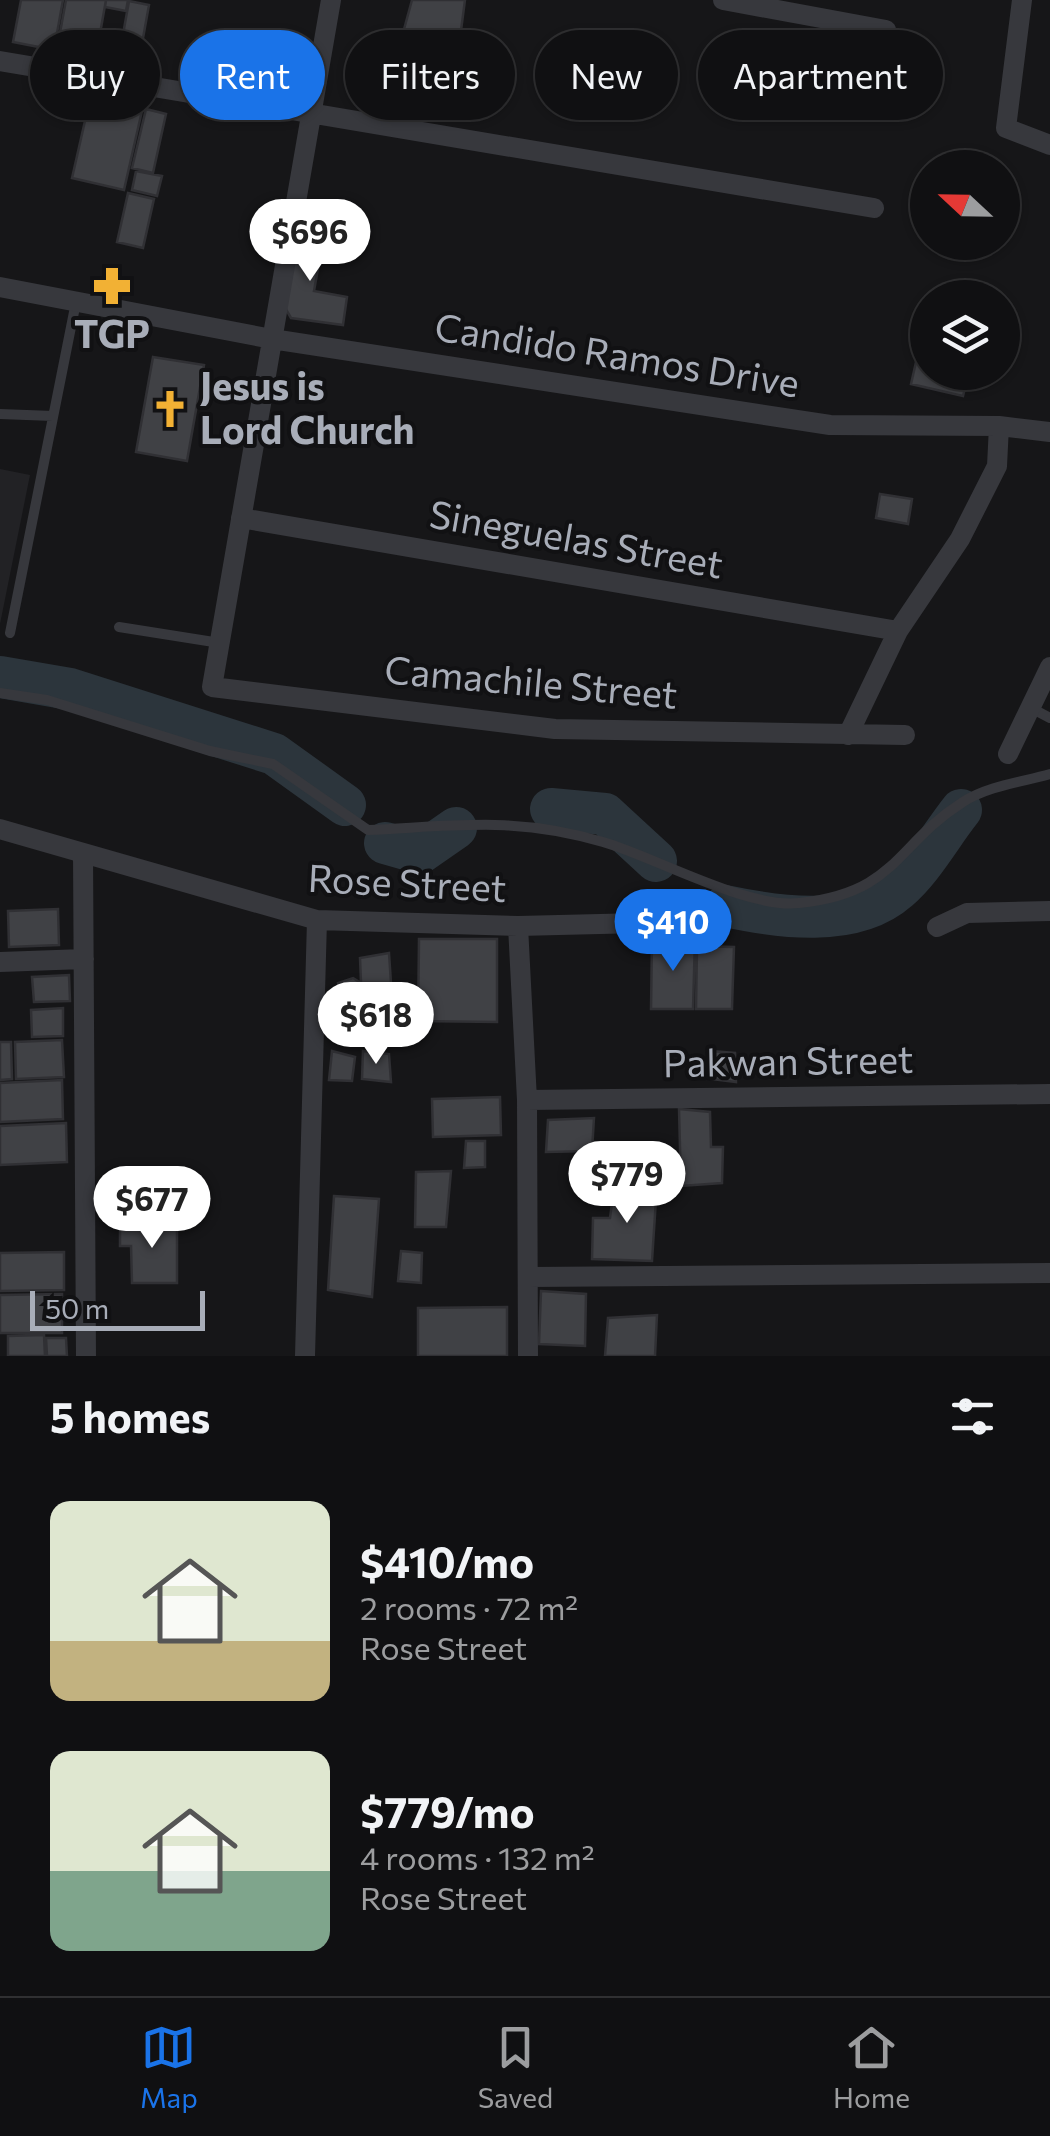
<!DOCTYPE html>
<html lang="en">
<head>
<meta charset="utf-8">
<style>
  :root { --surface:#101012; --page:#19191b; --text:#f1f3f6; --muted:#9c9d9f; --line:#303032; --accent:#1a73e8 }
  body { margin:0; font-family:Commissioner,sans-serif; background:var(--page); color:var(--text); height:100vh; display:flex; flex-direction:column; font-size:38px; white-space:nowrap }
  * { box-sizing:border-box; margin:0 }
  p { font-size:32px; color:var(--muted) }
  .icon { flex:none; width:55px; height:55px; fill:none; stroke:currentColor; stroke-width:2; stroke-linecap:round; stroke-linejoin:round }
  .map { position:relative; height:1356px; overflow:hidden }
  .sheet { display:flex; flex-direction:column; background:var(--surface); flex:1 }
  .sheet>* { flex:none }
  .banner { position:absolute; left:30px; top:30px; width:990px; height:90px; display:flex; gap:20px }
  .needle { width:65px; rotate:292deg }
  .fabs { position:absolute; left:910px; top:150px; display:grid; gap:20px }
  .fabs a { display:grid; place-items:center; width:110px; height:110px; border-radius:50%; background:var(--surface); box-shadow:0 2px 8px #0004,0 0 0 2px var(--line); font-size:50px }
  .scale { position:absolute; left:30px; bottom:25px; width:175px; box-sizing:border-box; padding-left:10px; border:5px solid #a8adb8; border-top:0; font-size:28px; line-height:35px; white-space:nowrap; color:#a8adb8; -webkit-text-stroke:8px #111113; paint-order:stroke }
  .price { position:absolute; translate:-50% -85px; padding:0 22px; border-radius:35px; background:#fff; color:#222; font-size:32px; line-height:65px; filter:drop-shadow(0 2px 5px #0008) }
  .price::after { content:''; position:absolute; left:50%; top:60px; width:30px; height:22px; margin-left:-15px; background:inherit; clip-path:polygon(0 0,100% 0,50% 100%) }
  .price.current { background:var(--accent); color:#fff }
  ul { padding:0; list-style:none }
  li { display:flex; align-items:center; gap:30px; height:250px; padding:0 50px }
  li span { display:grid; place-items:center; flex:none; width:280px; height:200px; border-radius:20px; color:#555 }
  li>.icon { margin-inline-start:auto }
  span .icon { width:120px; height:120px; fill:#fffc; stroke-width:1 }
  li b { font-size:42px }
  h2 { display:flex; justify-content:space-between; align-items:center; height:120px; padding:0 50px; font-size:42px }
  .chip { padding:0 35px; border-radius:45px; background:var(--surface); box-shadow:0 2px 8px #0004,0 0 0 2px var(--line); font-size:35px; line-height:90px }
  .chip.current { background:var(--accent); color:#fff }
  .tab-bar { display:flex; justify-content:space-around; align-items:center; height:140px; border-top:2px solid var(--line); background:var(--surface); font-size:28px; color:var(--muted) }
  .tab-bar a { display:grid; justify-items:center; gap:5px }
  .tab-bar .current { color:var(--accent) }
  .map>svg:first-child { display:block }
  .built { fill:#222225 }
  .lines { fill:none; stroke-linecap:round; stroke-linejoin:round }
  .river { stroke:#2c353c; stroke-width:42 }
  .building { fill:#404145; stroke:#303034; stroke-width:2.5 }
  .service { stroke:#37383d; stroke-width:10 }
  .minor { stroke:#37383d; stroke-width:20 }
  .labels { text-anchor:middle; stroke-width:8; stroke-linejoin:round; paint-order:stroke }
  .poi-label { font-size:38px; font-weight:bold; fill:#a8adb8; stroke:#111113 }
  .street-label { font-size:38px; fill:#a8adb8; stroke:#111113 }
</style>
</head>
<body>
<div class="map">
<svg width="1050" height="1356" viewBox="0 0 1050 1356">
  <rect width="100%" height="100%" fill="#161618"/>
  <path class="built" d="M0 469 30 475 0 624Z"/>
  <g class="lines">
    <path class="river" d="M0 677 70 689 274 754 345 805
      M551 809 605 814 656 861
      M385 843 420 853 456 828
      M725 906C777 917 854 929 898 890 922 870 941 835 961 810"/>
  </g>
  <path class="building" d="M21 0H63L54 50 13 42Z
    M66 0H106L98 45 59 38Z
    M106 0H128L126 11 105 7Z
    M412 0H465L459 46 403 33Z
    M129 1 149 5 140 55 120 51Z
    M859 42 862 61 845 58V43Z
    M837 43 840 62 822 60 823 44Z
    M813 57 816 76 799 73V58Z
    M856 65 859 85 842 82V66Z
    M92 90 144 102 124 190 72 178Z
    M146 109 166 114 153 173 132 168Z
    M136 171 162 176 157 196 132 190Z
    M128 193 154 199 143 248 117 242Z
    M295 231 324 235 314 291 347 297 343 325 291 318 284 306Z
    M926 318 928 372H969L963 396 911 384Z
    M153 357 204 365 187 461 136 452Z
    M880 494 912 499 908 524 876 518Z
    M58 909 59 945 9 947 8 911Z
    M419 939H497V1022L418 1021Z
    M652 940H695L693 1009H651Z
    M697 946 734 947 732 1009H696Z
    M389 953 391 983H361L360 958Z
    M69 975 70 1001 34 1002 32 977Z
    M353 978 361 983 364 1000 390 999 389 1026 342 1030 338 983Z
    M63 1008V1036L32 1037 31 1010Z
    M62 1040 64 1077 16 1079 15 1042Z
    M0 1042H11L12 1079 0 1080Z
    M332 1051 355 1057 352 1081 329 1080Z
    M363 1051 389 1054 391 1082 362 1079Z
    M711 1051 735 1053 736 1082 711 1079Z
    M62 1080 63 1119 0 1122V1083Z
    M500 1097 501 1135 433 1137 432 1099Z
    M679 1109 710 1112 711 1147H723L722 1183 681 1186Z
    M594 1118 592 1151 546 1152 548 1120Z
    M66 1123 67 1162 0 1165V1126Z
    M466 1141H485V1167L464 1168Z
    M451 1171 446 1227H415L416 1172Z
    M657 1184 652 1261 592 1259 593 1218H610L614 1187Z
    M334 1196 379 1199 372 1297 328 1290Z
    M177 1222V1283H132L131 1246H120V1223Z
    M401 1251 422 1253 421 1283 398 1281Z
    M64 1252V1290L0 1291V1253Z
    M541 1291 586 1294 585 1346 539 1344Z
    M62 1294V1333H0V1295Z
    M507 1307V1356H418V1308Z
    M657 1315 655 1356H605L608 1318Z
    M44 1335 45 1356H8V1336Z
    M46 1338H66L67 1356H47Z"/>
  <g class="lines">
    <path class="service" d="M0 414 53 416
      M119 627 220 643
      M10 633 76 302
      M0 693 47 700 210 751 273 764 368 830C456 826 515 816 603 842 655 857 747 909 799 903 897 893 895 845 963 802 988 786 1022 782 1050 774
      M1031 708 1050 718"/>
    <path class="minor" d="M331 0 212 687 555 729 905 735
      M723 0 886 30
      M1022 0 1006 128 1050 145
      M0 61 874 208
      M0 287 272 339 830 425 999 426 1050 432
      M241 518 898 631
      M848 735 898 631 960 539 997 466 999 426
      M1008 754 1050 667
      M0 829 317 920 518 926 641 923
      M83 853 86 1356
      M518 926 527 1100 528 1356
      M937 927 967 913 1050 911
      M0 962 84 959
      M527 1100 1050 1094
      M530 1277 1050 1273
      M305 1356 317 920"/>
  </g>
  <defs>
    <g id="pharmacy-bare" transform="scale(3)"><path d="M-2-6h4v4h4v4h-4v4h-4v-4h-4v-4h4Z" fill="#f2b134" stroke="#111113" stroke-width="2.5" paint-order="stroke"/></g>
    <g id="church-bare" transform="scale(3)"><path d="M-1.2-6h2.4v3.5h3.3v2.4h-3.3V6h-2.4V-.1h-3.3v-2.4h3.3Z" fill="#f2b134" stroke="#111113" stroke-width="2.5" paint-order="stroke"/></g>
  </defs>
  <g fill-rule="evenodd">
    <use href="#pharmacy-bare" x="112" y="286"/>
    <use href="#church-bare" x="170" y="409"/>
  </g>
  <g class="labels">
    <g class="poi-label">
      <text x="112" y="348">TGP</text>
      <text x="200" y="400" text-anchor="start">Jesus is<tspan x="200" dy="44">Lord Church</tspan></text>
    </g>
    <g class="street-label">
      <text transform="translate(617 356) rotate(9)" y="13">Candido Ramos Drive</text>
      <text transform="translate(576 540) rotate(10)" y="13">Sineguelas Street</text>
      <text transform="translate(531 683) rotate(5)" y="13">Camachile Street</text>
      <text transform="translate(407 884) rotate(3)" y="13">Rose Street</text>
      <text transform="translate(788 1062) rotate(-1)" y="13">Pakwan Street</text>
    </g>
  </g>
</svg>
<div class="fabs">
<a><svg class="needle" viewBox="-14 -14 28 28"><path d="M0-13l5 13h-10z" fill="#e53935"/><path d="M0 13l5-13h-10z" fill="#9c9d9f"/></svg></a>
<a><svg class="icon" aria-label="layers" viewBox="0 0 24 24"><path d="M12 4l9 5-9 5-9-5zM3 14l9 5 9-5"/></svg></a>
</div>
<div class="scale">50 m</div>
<b class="price" style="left:310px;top:284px">$696</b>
<b class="price current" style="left:673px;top:974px">$410</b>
<b class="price" style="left:376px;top:1067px">$618</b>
<b class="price" style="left:627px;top:1226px">$779</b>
<b class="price" style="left:152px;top:1251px">$677</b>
<div class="banner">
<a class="chip">Buy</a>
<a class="chip current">Rent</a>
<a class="chip">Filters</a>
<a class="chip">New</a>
<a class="chip">Apartment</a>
</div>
</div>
<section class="sheet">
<h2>5 homes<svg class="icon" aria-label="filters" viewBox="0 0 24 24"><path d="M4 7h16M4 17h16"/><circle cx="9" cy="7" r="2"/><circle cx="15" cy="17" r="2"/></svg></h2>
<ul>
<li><span style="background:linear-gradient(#dfe7d0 70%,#c2b280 0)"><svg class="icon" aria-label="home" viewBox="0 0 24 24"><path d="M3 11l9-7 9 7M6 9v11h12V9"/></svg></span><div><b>$410/mo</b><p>2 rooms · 72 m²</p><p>Rose Street</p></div></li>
<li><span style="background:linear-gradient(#dfe7d0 60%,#7fa58c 0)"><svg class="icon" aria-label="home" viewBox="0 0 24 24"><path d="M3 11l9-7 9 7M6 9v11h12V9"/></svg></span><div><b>$779/mo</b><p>4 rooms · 132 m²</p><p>Rose Street</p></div></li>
</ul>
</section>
<nav class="tab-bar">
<a class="current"><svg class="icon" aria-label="map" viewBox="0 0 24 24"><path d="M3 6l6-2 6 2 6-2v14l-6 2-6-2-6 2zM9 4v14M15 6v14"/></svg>Map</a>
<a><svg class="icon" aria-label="saved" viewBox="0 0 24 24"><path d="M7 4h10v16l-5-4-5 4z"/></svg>Saved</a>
<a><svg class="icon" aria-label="home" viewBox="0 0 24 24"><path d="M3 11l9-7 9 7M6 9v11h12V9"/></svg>Home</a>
</nav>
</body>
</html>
